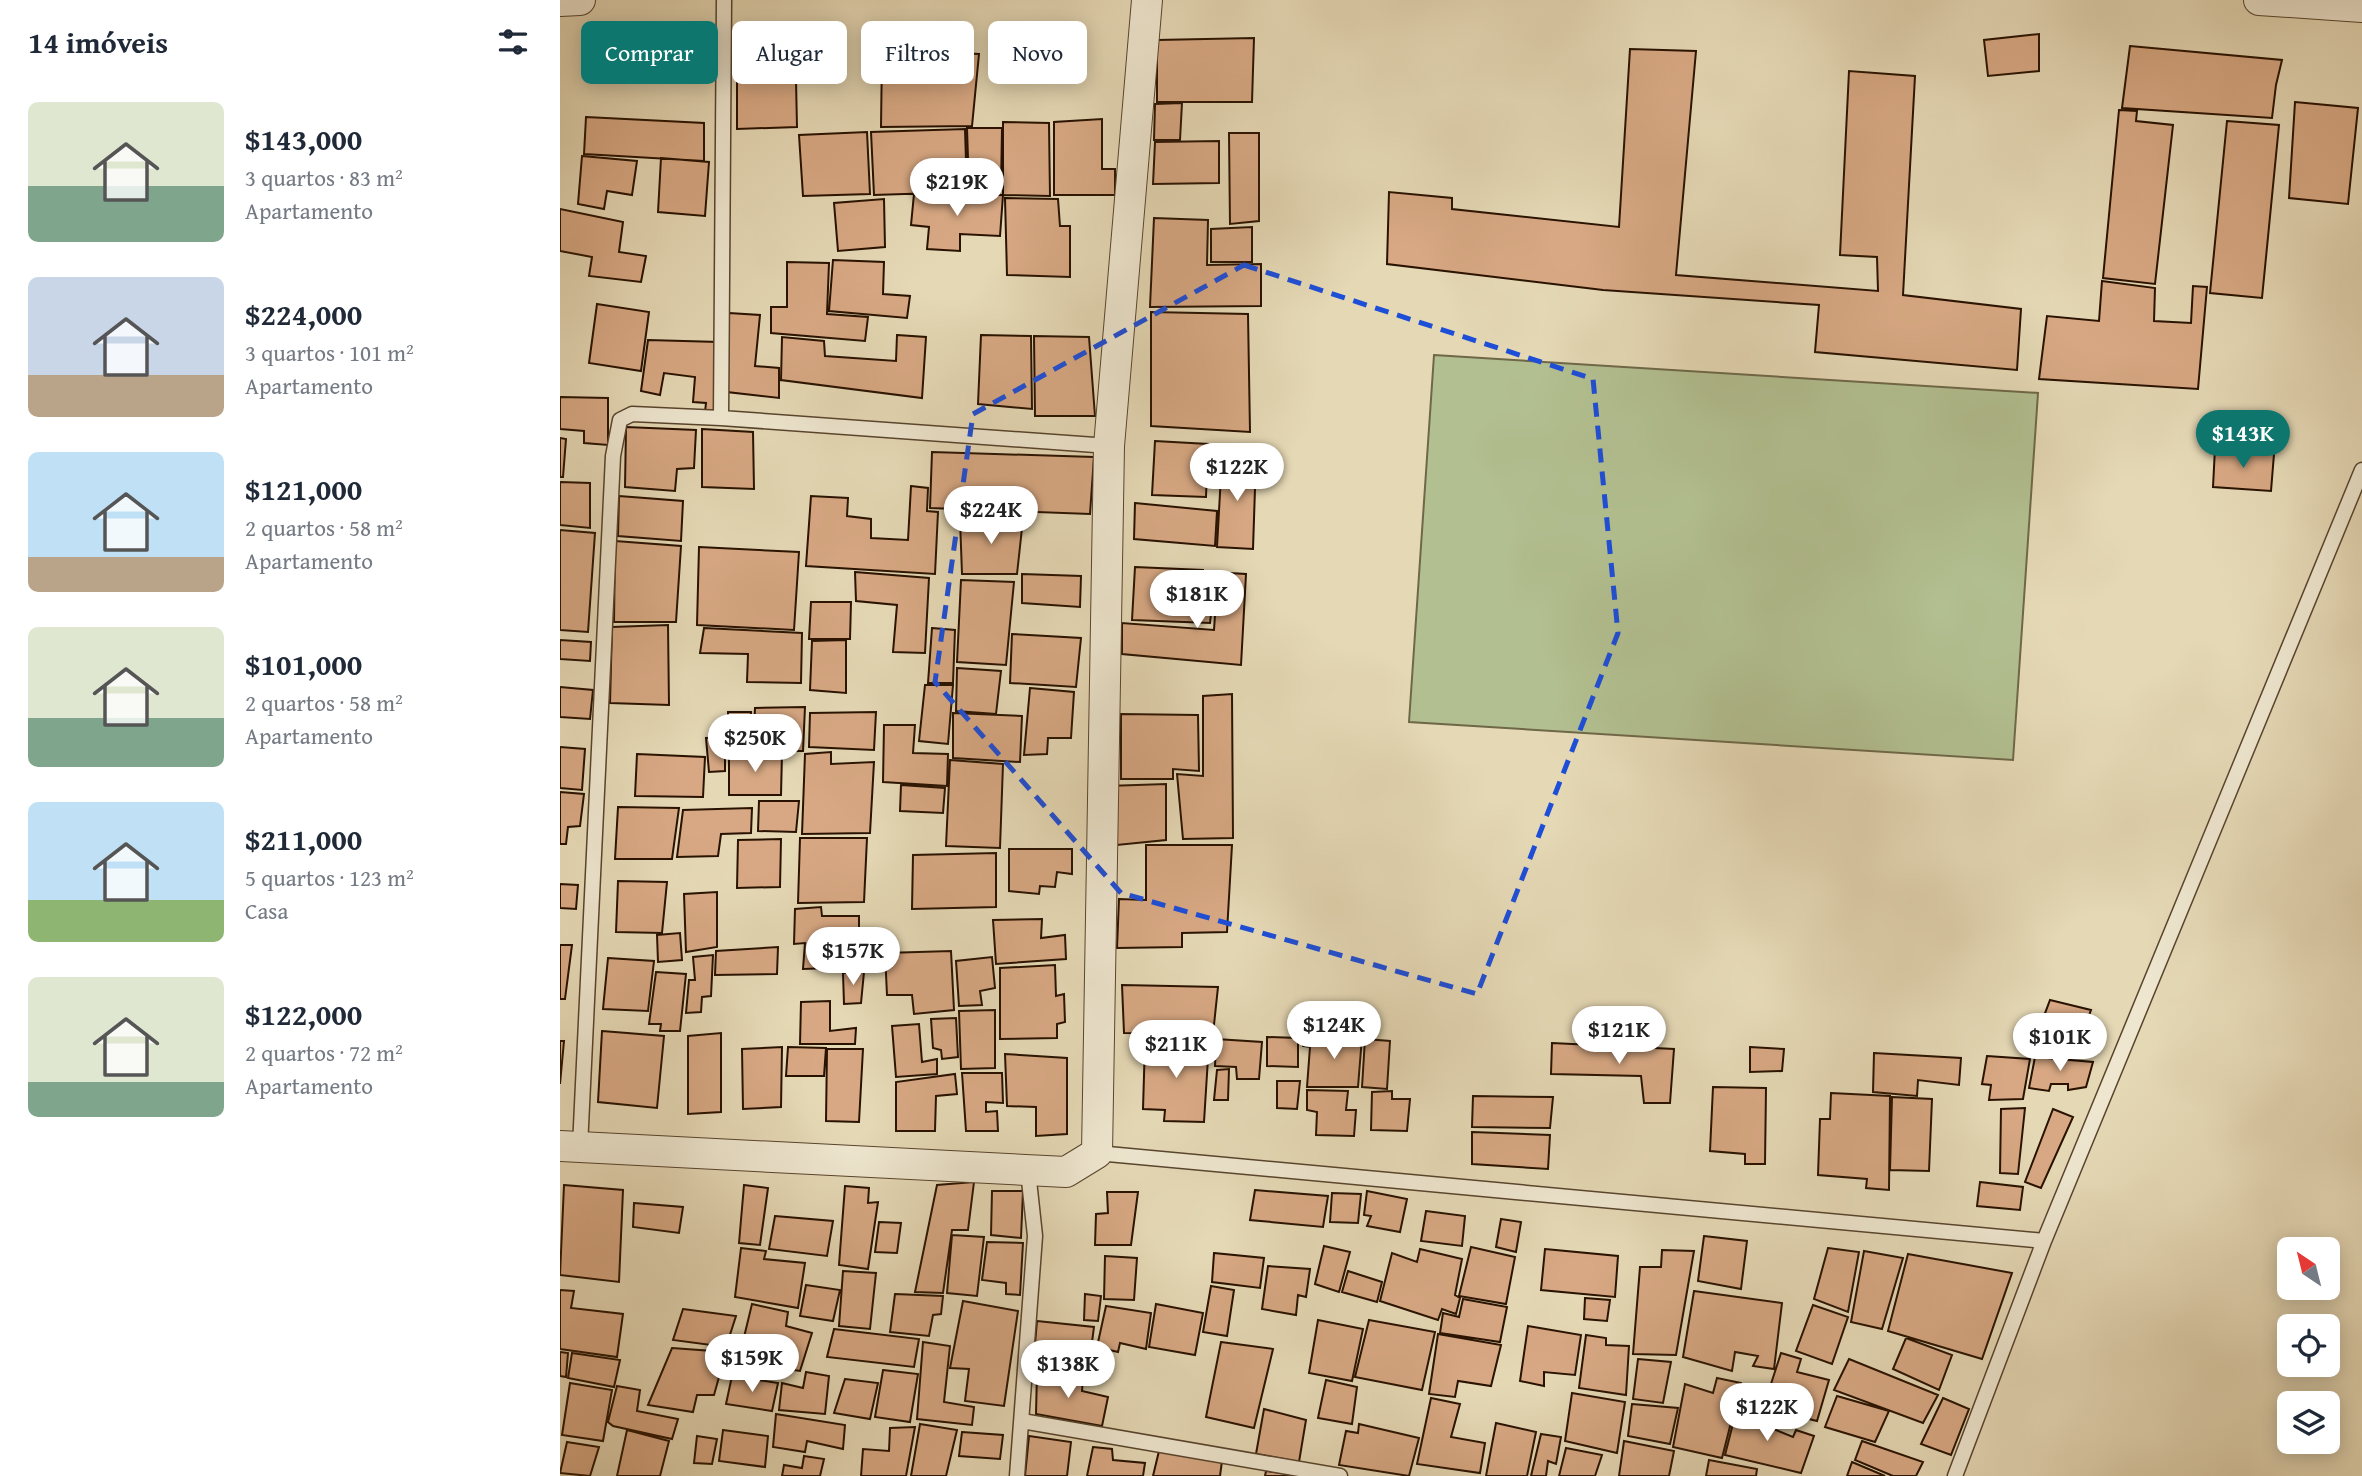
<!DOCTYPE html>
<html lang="pt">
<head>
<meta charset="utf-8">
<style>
  :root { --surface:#fff; --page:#f6f6f7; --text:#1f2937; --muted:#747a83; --accent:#0f766e }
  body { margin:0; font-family:"Gentium Book Plus",serif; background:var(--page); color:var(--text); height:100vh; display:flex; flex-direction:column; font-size:26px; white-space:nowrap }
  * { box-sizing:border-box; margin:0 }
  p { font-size:23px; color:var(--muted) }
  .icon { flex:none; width:38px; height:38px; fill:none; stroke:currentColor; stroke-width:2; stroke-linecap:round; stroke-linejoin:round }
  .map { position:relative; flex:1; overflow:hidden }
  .sheet { display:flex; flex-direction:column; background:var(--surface); width:560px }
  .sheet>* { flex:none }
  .hud { position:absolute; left:21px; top:21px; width:665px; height:63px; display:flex; gap:14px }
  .needle { width:46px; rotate:325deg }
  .controls { position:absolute; left:1717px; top:1237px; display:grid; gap:14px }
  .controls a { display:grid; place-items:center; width:63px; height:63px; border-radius:10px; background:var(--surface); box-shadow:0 4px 18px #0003; font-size:35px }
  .price { position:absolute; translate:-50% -60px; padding:0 16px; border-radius:24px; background:#fff; color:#222; font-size:23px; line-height:46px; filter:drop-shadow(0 2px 4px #0008) }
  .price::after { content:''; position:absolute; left:50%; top:42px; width:21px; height:16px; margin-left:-10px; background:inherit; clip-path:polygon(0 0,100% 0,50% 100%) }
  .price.selected { background:var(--accent); color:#fff }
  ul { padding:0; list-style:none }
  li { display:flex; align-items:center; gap:21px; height:175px; padding:0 28px }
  li span { display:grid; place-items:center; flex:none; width:196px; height:140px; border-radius:10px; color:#555 }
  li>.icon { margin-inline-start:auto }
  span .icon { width:84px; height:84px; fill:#fffc; stroke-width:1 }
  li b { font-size:30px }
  h2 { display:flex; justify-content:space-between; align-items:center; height:84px; padding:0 28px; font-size:30px }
  .tag { padding:0 24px; border-radius:10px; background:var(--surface); box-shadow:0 4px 18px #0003; font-size:24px; line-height:63px }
  .tag.selected { background:var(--accent); color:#fff }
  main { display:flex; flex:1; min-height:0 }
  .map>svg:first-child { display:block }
  .garden { fill:#b2bf90; stroke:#6e6848; stroke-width:2 }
  .building { fill:#d7a883; stroke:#291200; stroke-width:2 }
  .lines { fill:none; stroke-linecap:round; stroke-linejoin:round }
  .lane-casing { stroke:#58442d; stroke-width:17 }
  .street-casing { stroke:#58442d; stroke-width:32 }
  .lane { stroke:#eee6cf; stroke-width:14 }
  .street { stroke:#eee6cf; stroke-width:30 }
  .marked { fill:none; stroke:#1d4ed8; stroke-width:5; stroke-dasharray:14 9; stroke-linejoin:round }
</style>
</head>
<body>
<main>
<section class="sheet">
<h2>14 imóveis<svg class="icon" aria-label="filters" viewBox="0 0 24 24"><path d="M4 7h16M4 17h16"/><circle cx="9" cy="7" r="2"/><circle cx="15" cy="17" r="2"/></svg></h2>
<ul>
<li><span style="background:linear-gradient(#dfe7d0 60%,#7fa58c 0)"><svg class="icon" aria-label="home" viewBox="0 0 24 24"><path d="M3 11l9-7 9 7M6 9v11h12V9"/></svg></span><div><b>$143,000</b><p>3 quartos · 83 m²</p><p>Apartamento</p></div></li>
<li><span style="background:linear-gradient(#c9d6e8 70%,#b9a48a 0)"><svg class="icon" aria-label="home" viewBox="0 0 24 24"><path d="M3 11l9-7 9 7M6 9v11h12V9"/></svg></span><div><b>$224,000</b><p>3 quartos · 101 m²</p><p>Apartamento</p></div></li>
<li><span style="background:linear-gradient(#bfe0f5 75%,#b9a48a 0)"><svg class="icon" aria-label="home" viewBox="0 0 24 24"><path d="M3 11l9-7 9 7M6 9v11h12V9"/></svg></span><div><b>$121,000</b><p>2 quartos · 58 m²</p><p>Apartamento</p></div></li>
<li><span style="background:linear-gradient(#dfe7d0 65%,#7fa58c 0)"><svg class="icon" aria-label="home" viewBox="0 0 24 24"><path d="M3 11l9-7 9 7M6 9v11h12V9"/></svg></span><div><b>$101,000</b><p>2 quartos · 58 m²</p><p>Apartamento</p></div></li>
<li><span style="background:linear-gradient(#bfe0f5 70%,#8fb573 0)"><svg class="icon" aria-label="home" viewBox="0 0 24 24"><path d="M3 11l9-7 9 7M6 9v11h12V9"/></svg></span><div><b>$211,000</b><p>5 quartos · 123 m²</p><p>Casa</p></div></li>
<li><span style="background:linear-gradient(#dfe7d0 75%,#7fa58c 0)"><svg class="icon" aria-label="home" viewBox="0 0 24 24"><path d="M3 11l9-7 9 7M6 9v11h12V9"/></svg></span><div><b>$122,000</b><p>2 quartos · 72 m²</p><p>Apartamento</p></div></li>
</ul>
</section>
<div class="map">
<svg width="1802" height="1476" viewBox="0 0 1802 1476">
  <rect width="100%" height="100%" fill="#e5d8b5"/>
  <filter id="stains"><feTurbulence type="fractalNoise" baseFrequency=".00286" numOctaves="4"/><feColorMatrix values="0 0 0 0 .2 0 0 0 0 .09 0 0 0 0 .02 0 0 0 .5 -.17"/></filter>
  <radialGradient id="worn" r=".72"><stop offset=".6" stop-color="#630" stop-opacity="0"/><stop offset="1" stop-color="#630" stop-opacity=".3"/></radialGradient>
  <path class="garden" d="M874 355 1478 393 1453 760 849 722Z"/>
  <path class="building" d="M49 22H126L125 64 52 67Z
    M177 33H235L237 127 177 129Z
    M1479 34V71L1428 76 1424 40Z
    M694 38 692 102H597V40Z
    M1570 46 1722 60 1716 85 1712 118 1562 108Z
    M1070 49 1136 51 1116 275 1318 291 1317 257 1280 255 1289 71 1355 76 1343 295 1461 309 1457 370 1255 352 1259 305 1043 290 827 264 829 192 892 198V209L1059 227Z
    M374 52 419 54 412 126 321 127 322 53Z
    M1735 102 1798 108 1788 204 1729 198Z
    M622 103 620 140H594L595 104Z
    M1559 110 1577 111 1576 121 1613 125 1595 284 1543 278Z
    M26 117 144 123V161L24 154Z
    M542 119V169H555V195H494V122Z
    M1667 121 1719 125 1702 298 1650 293Z
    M443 122 489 123 490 196 443 195Z
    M407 128H442L441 190H409Z
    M405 129 407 192 314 195 311 132Z
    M307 132 310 194 243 196 239 135Z
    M669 133H699V221L670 224Z
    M659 141V183L593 184 595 142Z
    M22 156 77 161 72 195 47 191 44 209 18 204Z
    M101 158 149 162 145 216 98 212Z
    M354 194 443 195 440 236 400 234V251L367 249 369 227 351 225Z
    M445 198 498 199 500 226H510V277L447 275Z
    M324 199 325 247 278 251 274 203Z
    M0 209 63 222 59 252 86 256 81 282 29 276 32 257 0 251Z
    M594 218 648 220 647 265 701 264V306L590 307Z
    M692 227V262H651V229Z
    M273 260 324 262 323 294 350 296 347 318 269 311Z
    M227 262 269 263 267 314 308 317 305 341 211 333V307H227Z
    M1542 281 1595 288 1594 321 1631 323 1633 286 1647 287 1638 389 1479 379 1487 316 1539 321Z
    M37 304 89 312 81 371 29 363Z
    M591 312 688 314 690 432 591 426Z
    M169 313 200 315 195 366 219 368V398L167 392Z
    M337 335 366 337 362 398 221 380 222 337 264 341 265 356 336 361Z
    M421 335 471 336 472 409 418 404Z
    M474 336 529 337 535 416H475Z
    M88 340 159 342 158 412H145L146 403 133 402 135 377 104 373 100 395 81 391Z
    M0 397 48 398V445L24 443V431L0 429Z
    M66 427 136 430 134 468 117 469 115 491 65 487Z
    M142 429 193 432 194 489 142 487Z
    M0 438 6 439 3 477H0Z
    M595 441 648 444 646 497 592 495Z
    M1655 448 1714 454 1711 491 1653 487Z
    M372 452 534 457 530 514 370 508Z
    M662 457 696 458 693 549 657 547Z
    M0 482 30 483V528L0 525Z
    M351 486 368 488 367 511 378 512 375 574 246 566 251 496 288 498 287 516 311 519V538L348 540Z
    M59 496 123 501 121 541 58 536Z
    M575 503 657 511 655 546 574 539Z
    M400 519H463L457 574H402Z
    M0 530 35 533 28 632 0 630Z
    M55 541 121 546 116 622H54Z
    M139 547 239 552 234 630 137 625Z
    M575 567 643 570 642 603 652 605 650 623 572 620Z
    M295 572 369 578 365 653 333 652 337 605 296 601Z
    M651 572 686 574 681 665 562 654V623L654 630 656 600H649Z
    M462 574 521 576 520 607 462 603Z
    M401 580 454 582 446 665 397 662Z
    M251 602H291L290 639H249Z
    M108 625 109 705 50 703 52 627Z
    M144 628 242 633 241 683 187 682 188 654 140 653Z
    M372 628 395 630 393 683H368Z
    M452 634 521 638 516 687 450 683Z
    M0 640 31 642 30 661 0 659Z
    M286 640V693L250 690 252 641Z
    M397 668 441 671 436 714 396 711Z
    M365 685H393L388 744 359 741Z
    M0 687 33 690 30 719 0 717Z
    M470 688 514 692 511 738H488L487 754 464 755Z
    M672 694 673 838 623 839 617 774 643 776V696Z
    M245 707 243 751H193L195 708Z
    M168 712H191L189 749 168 750Z
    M316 712 314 750 249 747 250 713Z
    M393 713 462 716 460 762 393 758Z
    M561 714 638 715 639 771 613 769V779H561Z
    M324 725H355L353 753 388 754 387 786 323 782Z
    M165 737V771L149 772 146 738Z
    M0 747 25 749 22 790 0 788Z
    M271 752V764L314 762 310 833 242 834 245 754Z
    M169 753H222L221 795H169Z
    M77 754 145 757 143 797 75 796Z
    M390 760 443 764 440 848 386 846Z
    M606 784V840L547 846V786Z
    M341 785 385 788 383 813 340 811Z
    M0 792 24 794 20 826 8 827 6 844H0Z
    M199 801H239L236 832 198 831Z
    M58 807 119 808 112 859H55Z
    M192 808 191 833 161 834 158 856 117 857 123 810Z
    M240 838H307L304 902 238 903Z
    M221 839 220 887 177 888 178 840Z
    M586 845H672L667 932 622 933V947L557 948 559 899 586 900Z
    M449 849H512V874L497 872 495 887 480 886 479 894 449 891Z
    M436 853V907L352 909 353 855Z
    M58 881 107 882 102 933 56 932Z
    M0 884 18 885 16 909 0 908Z
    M157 892V947L126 952 124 894Z
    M261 907 262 916H299V967L243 969 245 943 234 944 235 909Z
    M482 919 481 938 505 935 506 959 436 964 433 920Z
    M120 933 122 960 98 962 97 935Z
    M0 945H12L5 999H0Z
    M218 947 217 974 155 975 156 951Z
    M391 951 394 1010 354 1014 352 995H327L325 953Z
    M153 955 151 996 142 997 141 1012 126 1013 129 980H135L133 957Z
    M432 957 435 988 420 991 422 1005 399 1006 396 961Z
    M48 958 94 961 88 1011 43 1009Z
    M495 965 496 996 504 994 505 1022 497 1024V1038L440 1039V968Z
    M96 972 126 974 120 1031H100L101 1024H89Z
    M304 972 301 1003 284 1004 283 973Z
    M562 985 658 987 653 1034 564 1033Z
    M1490 1000 1531 1010 1519 1042 1478 1032Z
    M270 1001V1031L296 1028 295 1044H240L241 1002Z
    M435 1010V1068L401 1069 399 1011Z
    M396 1018 398 1057 382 1059 381 1050 373 1048 371 1019Z
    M359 1024 362 1062 377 1059V1074L336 1077 332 1026Z
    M42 1031 104 1036 97 1108 38 1102Z
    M161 1033V1112L128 1114V1036Z
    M743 1036 802 1037 798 1087H747L750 1047 743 1046Z
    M707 1037 738 1038V1067L707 1066Z
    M656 1039 702 1042 699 1079H677L676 1067 655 1066Z
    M805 1039 830 1041 827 1089 802 1087Z
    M0 1041H4L0 1084Z
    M585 1042H649L644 1122 604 1121 605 1110 583 1109Z
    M992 1043 1114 1049 1110 1103H1084L1081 1076 991 1074Z
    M222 1047 221 1107 183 1109 182 1049Z
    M228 1047 266 1048 264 1076H226Z
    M1190 1047 1224 1049 1222 1071 1190 1072Z
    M267 1049H303L299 1122 266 1121Z
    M1314 1053 1401 1058 1399 1085 1358 1080 1357 1096 1313 1092Z
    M445 1054 507 1058V1134L476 1136V1107L447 1106Z
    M1427 1056 1470 1059 1463 1099 1429 1100 1431 1085 1422 1084Z
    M1475 1057 1533 1062 1526 1087 1508 1090V1084H1491L1489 1091 1469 1088Z
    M669 1069 668 1100H654L657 1070Z
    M402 1073H442L443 1103 426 1102V1112L437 1111 438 1131H406Z
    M395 1074 397 1094 376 1096 375 1131H336V1082Z
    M717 1081H740L737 1109 717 1108Z
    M1153 1087 1206 1088 1205 1164H1185V1154L1150 1151Z
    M747 1090 788 1091 786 1110H796L794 1136 756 1135 757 1112 747 1110Z
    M832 1091V1099H850L847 1131 811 1130 812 1092Z
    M1271 1093 1330 1096 1329 1190 1306 1188 1307 1179 1258 1175 1260 1119H1270Z
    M913 1096 993 1097 990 1128 912 1127Z
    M1332 1097 1372 1099 1369 1171 1330 1170Z
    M1465 1108 1458 1174 1440 1173 1441 1109Z
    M1493 1109 1513 1117 1481 1188 1465 1182Z
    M912 1132 990 1135 988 1169 912 1164Z
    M414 1182 408 1230H392L383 1293 355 1292 377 1185Z
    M1420 1182 1463 1187 1460 1210 1417 1206Z
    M4 1185 63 1190 59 1282 0 1275Z
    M184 1185 208 1188 200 1245 179 1243Z
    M285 1186 309 1188 308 1203 318 1202 308 1269 279 1265Z
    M695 1190 768 1196 763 1227 690 1220Z
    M432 1191H463L461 1238 431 1235Z
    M807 1191 847 1199 840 1232 807 1226 811 1216 804 1215Z
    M547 1192H578L571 1245H535L536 1214 548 1213Z
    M772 1193 801 1194 798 1223 770 1222Z
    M74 1203 123 1207 119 1233 73 1227Z
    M866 1211 905 1216 902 1246 861 1241Z
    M215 1216 273 1221 267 1256 209 1249Z
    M941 1219 961 1222 956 1252 936 1247Z
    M319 1222 341 1223 337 1253 315 1252Z
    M392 1235 424 1237 417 1296 387 1293Z
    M1144 1236 1187 1241 1181 1289 1138 1281Z
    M427 1242 463 1243 460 1295 446 1294V1283L422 1280Z
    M764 1246 790 1252 779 1292 755 1284Z
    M911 1247 955 1257 946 1304 899 1296Z
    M181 1248 206 1251 204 1259 245 1263 238 1308 175 1297Z
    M1268 1248 1299 1252 1288 1312 1254 1299Z
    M860 1249 902 1259 895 1295 900 1298 896 1314 882 1309 878 1320 820 1301 832 1253 857 1262Z
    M985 1249 1058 1256 1055 1297 981 1290Z
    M1102 1250 1134 1251 1116 1355 1073 1354 1080 1267H1101Z
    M1304 1251 1343 1258 1322 1329 1291 1322Z
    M654 1253 704 1258 700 1288 652 1282Z
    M1348 1254 1452 1273 1422 1359 1328 1331Z
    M545 1256 577 1258 574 1300 544 1299Z
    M708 1266 750 1269 746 1297 738 1295 736 1315 702 1309Z
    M283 1271 316 1273 310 1329 279 1326Z
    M788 1271 822 1282 817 1302 782 1292Z
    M246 1285 280 1290 273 1321 240 1316Z
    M651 1286 674 1290 667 1336 643 1332Z
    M0 1290 14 1291 11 1308 63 1314 57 1357 0 1349Z
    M1134 1291 1222 1303 1214 1369 1193 1366 1198 1356 1175 1352 1172 1371 1123 1357Z
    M335 1294 383 1296 381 1314 373 1315 369 1336 330 1332Z
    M525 1294 541 1296 538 1321 524 1320Z
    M1025 1298 1050 1300 1047 1321 1024 1319Z
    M903 1299 947 1307 940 1342 880 1333 883 1313 899 1317Z
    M403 1301 458 1311 444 1406 405 1401 409 1369 390 1368Z
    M192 1304 228 1312 226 1326 252 1333 240 1371 178 1362Z
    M596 1304 643 1313 635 1355 589 1347Z
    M1253 1305 1288 1317 1272 1364 1236 1351Z
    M546 1306 591 1313 586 1349 560 1343 558 1352 537 1347Z
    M123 1309 176 1316 166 1347 113 1340Z
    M758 1320 803 1329 792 1381 749 1373Z
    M809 1320 875 1332 862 1390 795 1377Z
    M477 1321 534 1327 528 1373 473 1367Z
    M968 1326 1021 1335 1015 1375 984 1372V1386L960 1381Z
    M274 1329 359 1339 354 1367 267 1357Z
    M878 1334 941 1345 931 1386 898 1381 895 1397 869 1394Z
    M1026 1335 1046 1338V1345L1069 1346 1066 1395 1019 1388Z
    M1346 1338 1392 1355 1379 1390 1333 1369Z
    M363 1342 390 1346 384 1402 414 1407 412 1425 357 1419Z
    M661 1342 713 1349 694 1428 646 1417Z
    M112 1348 166 1352 154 1395H137L133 1412 88 1405Z
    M0 1352 8 1353 6 1377 0 1376Z
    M12 1353 60 1360 54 1387 8 1378Z
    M1221 1353 1241 1359 1237 1372 1269 1380 1257 1421 1225 1413 1223 1421 1201 1415Z
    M1078 1359 1111 1362 1103 1403 1073 1399Z
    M1289 1359 1378 1395 1363 1423 1274 1390Z
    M323 1370 358 1374 350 1422 315 1417Z
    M246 1372 269 1376 265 1414 219 1410 222 1383 243 1388Z
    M477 1372 523 1379 522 1391 548 1397 542 1426 476 1414Z
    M172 1376 218 1383 212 1411 166 1404Z
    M1157 1378 1181 1383 1162 1458 1113 1447 1125 1384 1153 1393Z
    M285 1379 318 1383 310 1419 274 1413Z
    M766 1380 797 1387 792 1424 758 1418Z
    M10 1383 52 1390 43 1441 2 1435Z
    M57 1386 80 1390 77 1411 118 1419 112 1439 53 1426 48 1422Z
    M1012 1393 1065 1402 1057 1453 1005 1441Z
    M1277 1396 1329 1411 1315 1442 1265 1427Z
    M871 1398 900 1404 891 1437 925 1443 920 1473 857 1464Z
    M1383 1398 1409 1409 1391 1455 1361 1444Z
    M1072 1404 1118 1408 1110 1444 1068 1436Z
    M1177 1408 1209 1419 1206 1426 1233 1437 1236 1430 1254 1436 1241 1473 1165 1455Z
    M704 1409 746 1420 739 1462 696 1454Z
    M216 1414 285 1425 283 1449 247 1441 245 1452 213 1447Z
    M936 1423 976 1432 967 1476H926Z
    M360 1424 397 1430 386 1476H351Z
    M799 1424 859 1438 849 1476 779 1465 786 1431 798 1433Z
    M355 1427 346 1476H301L303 1449 329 1451 330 1428Z
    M67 1430 109 1441 100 1476H57Z
    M163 1430 208 1436 205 1467 159 1461Z
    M402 1432 443 1435 440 1459 399 1456Z
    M981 1434 1001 1437 996 1464 988 1461 986 1476H971Z
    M137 1436 157 1439 152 1464 134 1463Z
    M469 1436 511 1442 507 1476H465Z
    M1064 1441 1114 1451 1109 1476H1059Z
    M1302 1441 1363 1462 1356 1476H1333L1295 1460Z
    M7 1442 39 1447 30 1476 0 1473Z
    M533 1447 552 1449 553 1460 585 1463 583 1476H527Z
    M1006 1448 1042 1455 1035 1476H999Z
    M599 1451 662 1461 660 1476H593Z
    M244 1456 264 1459 260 1476H222L224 1465 242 1468Z
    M1149 1460 1197 1469 1196 1476H1146Z
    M1292 1462 1325 1476H1287Z
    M706 1471 744 1476H705Z"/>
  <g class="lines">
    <g class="lane-casing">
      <path id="lane" d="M161 418 164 0
        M20 1147 53 456 60 420 72 414 161 418 549 446
        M537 1153 1484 1241
        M462 1421 780 1476
        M457 1476 475 1236 468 1171
        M1395 1476 1484 1241 1802 470"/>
    </g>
    <g class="street-casing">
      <path id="street" d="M1699 0 1802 7
        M0 1 20 0
        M0 1146 506 1172 537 1153 549 446 587 0"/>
    </g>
    <use href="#lane" class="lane"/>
    <use href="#street" class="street"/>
  </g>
  <path class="marked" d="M684 265 1033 379 1058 633 917 994 561 893 375 682 413 414Z"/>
  <rect width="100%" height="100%" filter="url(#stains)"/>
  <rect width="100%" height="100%" fill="url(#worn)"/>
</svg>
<div class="controls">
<a><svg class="needle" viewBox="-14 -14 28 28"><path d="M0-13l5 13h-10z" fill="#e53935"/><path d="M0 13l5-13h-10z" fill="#747a83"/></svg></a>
<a><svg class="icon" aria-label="locate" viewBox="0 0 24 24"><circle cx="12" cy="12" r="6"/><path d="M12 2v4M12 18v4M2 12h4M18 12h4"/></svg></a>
<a><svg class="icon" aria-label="layers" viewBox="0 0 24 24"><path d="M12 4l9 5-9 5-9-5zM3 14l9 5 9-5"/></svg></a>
</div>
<b class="price" style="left:397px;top:218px">$219K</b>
<b class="price selected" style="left:1683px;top:470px">$143K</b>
<b class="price" style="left:677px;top:503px">$122K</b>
<b class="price" style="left:431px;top:546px">$224K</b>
<b class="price" style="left:637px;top:630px">$181K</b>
<b class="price" style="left:195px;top:774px">$250K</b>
<b class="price" style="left:293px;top:987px">$157K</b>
<b class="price" style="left:774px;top:1061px">$124K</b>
<b class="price" style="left:1059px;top:1066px">$121K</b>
<b class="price" style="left:1500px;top:1073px">$101K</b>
<b class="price" style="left:616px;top:1080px">$211K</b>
<b class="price" style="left:192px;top:1394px">$159K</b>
<b class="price" style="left:508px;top:1400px">$138K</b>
<b class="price" style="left:1207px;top:1443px">$122K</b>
<div class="hud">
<a class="tag selected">Comprar</a>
<a class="tag">Alugar</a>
<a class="tag">Filtros</a>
<a class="tag">Novo</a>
</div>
</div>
</main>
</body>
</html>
